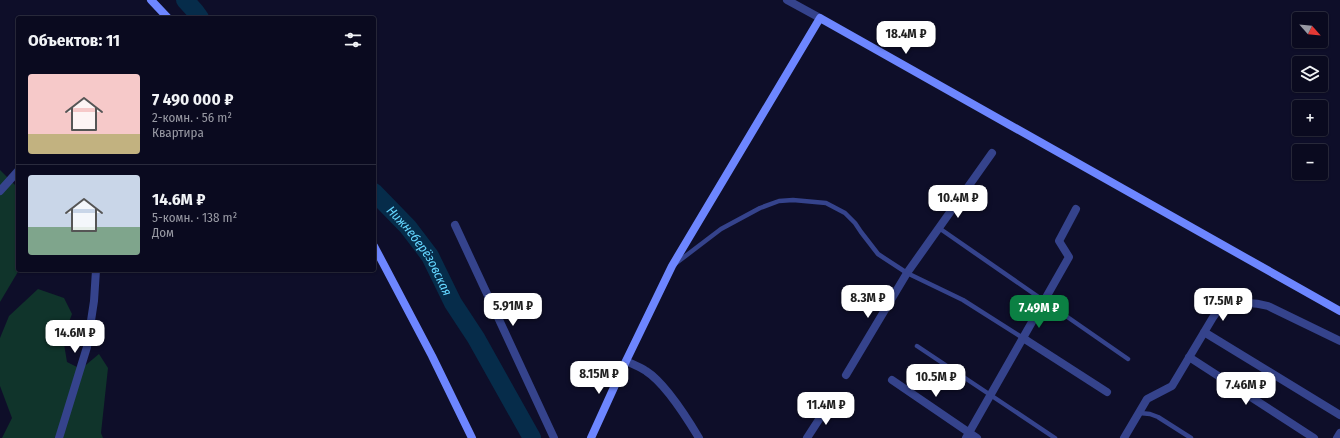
<!DOCTYPE html>
<html lang="ru">
<head>
<meta charset="utf-8">
<style>
  :root { --surface:#0a0a1f; --page:#18182c; --text:#f1f3f6; --muted:#999aa4; --line:#2a2b3d; --accent:#0b8043 }
  body { margin:0; font-family:"Fira Sans Condensed",sans-serif; background:var(--page); color:var(--text); height:100vh; display:flex; flex-direction:column; font-size:15px; white-space:nowrap }
  * { box-sizing:border-box; margin:0 }
  p { font-size:13px; color:var(--muted) }
  .icon { flex:none; width:22px; height:22px; fill:none; stroke:currentColor; stroke-width:2; stroke-linecap:round; stroke-linejoin:round }
  .map { position:relative; flex:1; overflow:hidden }
  .drawer { position:absolute; left:16px; top:16px; width:360px; height:256px; display:flex; flex-direction:column; background:var(--surface); border-radius:4px; box-shadow:0 1px 3px #0004,0 0 0 1px var(--line) }
  .drawer>* { flex:none }
  .needle { width:26px; rotate:117deg }
  .buttons { position:absolute; left:1292px; top:12px; display:grid; gap:8px }
  .buttons a { display:grid; place-items:center; width:36px; height:36px; border-radius:4px; background:var(--surface); box-shadow:0 1px 3px #0004,0 0 0 1px var(--line); font-size:20px }
  .price { position:absolute; translate:-50% -34px; padding:0 9px; border-radius:8px; background:#fff; color:#222; font-size:13px; line-height:26px; filter:drop-shadow(0 1px 2px #0008) }
  .price::after { content:''; position:absolute; left:50%; top:24px; width:12px; height:9px; margin-left:-6px; background:inherit; clip-path:polygon(0 0,100% 0,50% 100%) }
  .price.active { background:var(--accent); color:#fff }
  ul { padding:0; list-style:none }
  li { display:flex; align-items:center; gap:12px; height:100px; padding:0 12px }
  li+li { border-top:1px solid var(--line) }
  li span { display:grid; place-items:center; flex:none; width:112px; height:80px; border-radius:4px; color:#555 }
  li>.icon { margin-inline-start:auto }
  span .icon { width:48px; height:48px; fill:#fffc; stroke-width:1 }
  li b { font-size:17px }
  h2 { display:flex; justify-content:space-between; align-items:center; height:48px; padding:0 12px; font-size:17px }
  .map>svg:first-child { display:block }
  .green { fill:#10342b }
  .lines { fill:none; stroke-linecap:round; stroke-linejoin:round }
  .river { stroke:#062c4a; stroke-width:18 }
  .lane { stroke:#35438c; stroke-width:4.5 }
  .street { stroke:#35438c; stroke-width:8 }
  .secondary { stroke:#6d86ff; stroke-width:8 }
  .labels { text-anchor:middle; stroke-width:4; stroke-linejoin:round; paint-order:stroke }
  .water-label { font-size:13px; font-style:italic; fill:#64d6ff; stroke:#0e0e29 }
</style>
</head>
<body>
<div class="map">
<svg width="1340" height="438" viewBox="0 0 1340 438">
  <rect width="100%" height="100%" fill="#0e0e29"/>
  <path class="green" d="M0 170 18 188V270H19L0 302Z
    M38 289 64 298 72 314 63 338 67 362 81 369 99 354 108 368 101 433 103 438H2L12 418 0 386V338L9 316Z"/>
  <g class="lines">
    <g class="river">
      <path d="M185 0 195 11 200 18"/>
      <path id="s1" d="M374 192 408 227 430 256 453 303 476 338 532 438"/>
    </g>
    <path class="lane" d="M939 228 1128 359
      M675 264 721 229 760 208 779 201 793 200 826 203 845 213 855 223 861 232 878 254 907 273 963 300 1023 338
      M917 346 1055 438
      M1140 413 1150 414 1158 417 1191 438"/>
    <path class="street" d="M787 0 820 18
      M0 191 18 171
      M455 225 554 438
      M1204 332 1340 415
      M1023 338 1107 392
      M1189 357 1314 438
      M626 361C632 364 640 367 646 371 665 383 687 418 699 438
      M846 375 907 273 992 153
      M892 380 977 438
      M59 438 87 347 94 301 96 270
      M807 438 829 404
      M966 438 1069 257 1059 241 1076 209
      M1124 438 1147 399 1172 386 1212 319C1214 316 1217 311 1220 309 1234 301 1254 302 1268 306L1340 341
      M1337 438 1340 433"/>
    <path class="secondary" d="M151 0 168 18
      M374 246 432 356 472 438
      M591 438 626 361 672 266 820 18 1340 311"/>
  </g>
  <g class="labels">
    <g class="water-label">
      <text dy="5" stroke="none"><textPath href="#s1" startOffset="75">Нижнеберёзовская</textPath></text>
    </g>
  </g>
</svg>
<div class="buttons">
<a><svg class="needle" viewBox="-14 -14 28 28"><path d="M0-13l5 13h-10z" fill="#e53935"/><path d="M0 13l5-13h-10z" fill="#999aa4"/></svg></a>
<a><svg class="icon" aria-label="layers" viewBox="0 0 24 24"><path d="M12 4l9 5-9 5-9-5zM3 14l9 5 9-5"/></svg></a>
<a>+</a>
<a>−</a>
</div>
<b class="price" style="left:906px;top:55px">18.4M ₽</b>
<b class="price" style="left:958px;top:219px">10.4M ₽</b>
<b class="price" style="left:868px;top:319px">8.3M ₽</b>
<b class="price" style="left:1223px;top:322px">17.5M ₽</b>
<b class="price" style="left:513px;top:327px">5.91M ₽</b>
<b class="price active" style="left:1039px;top:329px">7.49M ₽</b>
<b class="price" style="left:75px;top:354px">14.6M ₽</b>
<b class="price" style="left:599px;top:395px">8.15M ₽</b>
<b class="price" style="left:936px;top:398px">10.5M ₽</b>
<b class="price" style="left:1246px;top:406px">7.46M ₽</b>
<b class="price" style="left:826px;top:426px">11.4M ₽</b>
<section class="drawer">
<h2>Объектов: 11<svg class="icon" aria-label="filters" viewBox="0 0 24 24"><path d="M4 7h16M4 17h16"/><circle cx="9" cy="7" r="2"/><circle cx="15" cy="17" r="2"/></svg></h2>
<ul>
<li><span style="background:linear-gradient(#f6c9c9 75%,#c2b280 0)"><svg class="icon" aria-label="home" viewBox="0 0 24 24"><path d="M3 11l9-7 9 7M6 9v11h12V9"/></svg></span><div><b>7 490 000 ₽</b><p>2-комн. · 56 m²</p><p>Квартира</p></div></li>
<li><span style="background:linear-gradient(#c9d6e8 65%,#7fa58c 0)"><svg class="icon" aria-label="home" viewBox="0 0 24 24"><path d="M3 11l9-7 9 7M6 9v11h12V9"/></svg></span><div><b>14.6M ₽</b><p>5-комн. · 138 m²</p><p>Дом</p></div></li>
</ul>
</section>
</div>
</body>
</html>
